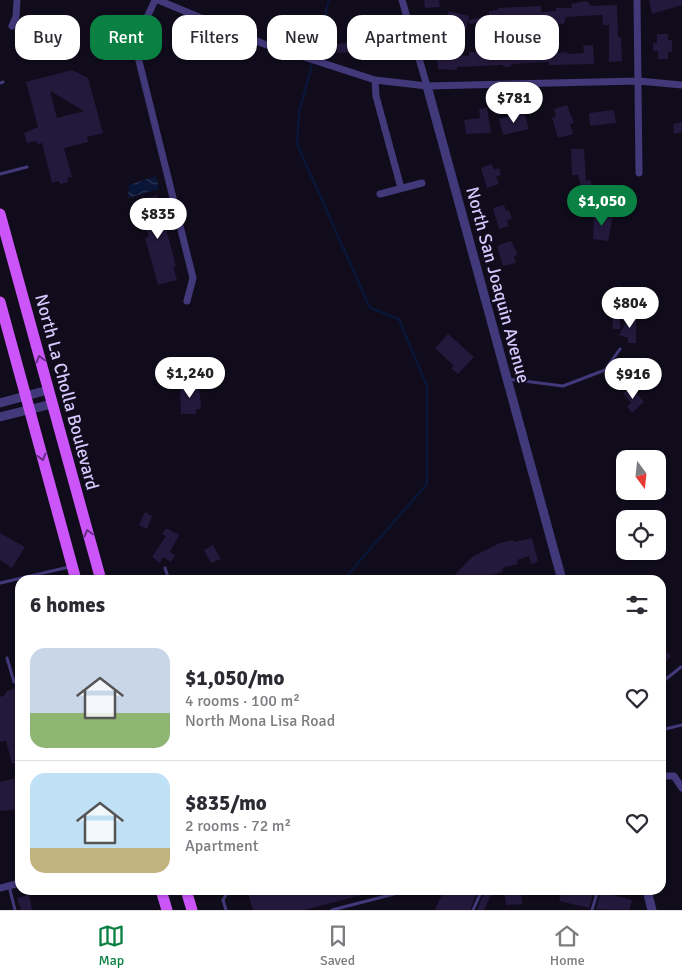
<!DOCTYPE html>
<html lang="en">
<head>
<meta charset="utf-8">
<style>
  :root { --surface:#fff; --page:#f7f7f7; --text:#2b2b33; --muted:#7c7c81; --line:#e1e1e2; --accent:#0b8043 }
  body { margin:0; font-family:Signika,sans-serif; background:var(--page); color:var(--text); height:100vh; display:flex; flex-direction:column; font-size:19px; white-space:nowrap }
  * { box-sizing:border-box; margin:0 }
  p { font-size:16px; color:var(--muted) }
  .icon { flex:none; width:28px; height:28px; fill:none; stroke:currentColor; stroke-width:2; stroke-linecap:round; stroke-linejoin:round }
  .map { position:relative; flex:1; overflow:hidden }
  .panel { position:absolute; left:15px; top:575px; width:651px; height:320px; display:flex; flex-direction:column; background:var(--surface); border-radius:15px; box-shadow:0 1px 4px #0004 }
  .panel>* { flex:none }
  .guide { position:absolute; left:15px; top:15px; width:652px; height:45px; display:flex; gap:10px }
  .needle { width:32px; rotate:165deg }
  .tools { position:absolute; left:616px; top:450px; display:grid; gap:10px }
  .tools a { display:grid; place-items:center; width:50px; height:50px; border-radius:10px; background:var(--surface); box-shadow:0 1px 4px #0004; font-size:25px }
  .price { position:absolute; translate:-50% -42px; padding:0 11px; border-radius:18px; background:#fff; color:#222; font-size:16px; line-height:32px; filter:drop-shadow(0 1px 2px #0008) }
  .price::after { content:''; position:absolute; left:50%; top:30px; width:15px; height:11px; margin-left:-8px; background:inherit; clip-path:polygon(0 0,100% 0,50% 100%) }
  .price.on { background:var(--accent); color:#fff }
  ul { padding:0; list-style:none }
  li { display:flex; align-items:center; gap:15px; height:125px; padding:0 15px }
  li+li { border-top:1px solid var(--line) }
  li span { display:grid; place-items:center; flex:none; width:140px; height:100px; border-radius:15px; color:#555 }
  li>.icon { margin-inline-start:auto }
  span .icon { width:60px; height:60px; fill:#fffc; stroke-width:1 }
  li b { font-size:21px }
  h2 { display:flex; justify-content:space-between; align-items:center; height:60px; padding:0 15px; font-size:21px }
  .pill { padding:0 18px; border-radius:15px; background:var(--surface); box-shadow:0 1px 4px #0004; font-size:18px; line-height:45px }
  .pill.on { background:var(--accent); color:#fff }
  .tab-bar { display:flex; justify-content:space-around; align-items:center; height:70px; border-top:1px solid var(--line); background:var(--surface); font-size:14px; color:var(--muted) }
  .tab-bar a { display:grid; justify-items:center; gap:2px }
  .tab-bar .on { color:var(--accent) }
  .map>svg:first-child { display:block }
  .water { fill:url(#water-waves) }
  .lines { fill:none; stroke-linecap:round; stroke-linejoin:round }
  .stream { stroke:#0a1637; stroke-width:2.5 }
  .building { fill:#23193c; fill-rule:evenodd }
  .service { stroke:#413979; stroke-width:3 }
  .minor { stroke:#413979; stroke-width:7 }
  .tertiary { stroke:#413979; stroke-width:9 }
  .primary { stroke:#cb55f8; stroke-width:11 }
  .oneway { stroke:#642d7f }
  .labels { text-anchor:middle; stroke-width:4; stroke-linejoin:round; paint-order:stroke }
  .street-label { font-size:18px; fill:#d4c9fd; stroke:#100c1c }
</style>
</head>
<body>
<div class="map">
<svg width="682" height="910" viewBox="0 0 682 910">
  <defs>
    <pattern id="water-waves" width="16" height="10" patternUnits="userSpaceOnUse" patternTransform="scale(1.25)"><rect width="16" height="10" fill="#0a1637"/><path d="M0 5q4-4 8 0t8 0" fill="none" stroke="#2d3755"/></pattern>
  </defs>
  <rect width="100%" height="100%" fill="#100c1c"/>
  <path class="water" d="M156 176 159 189 128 198 129 185Z"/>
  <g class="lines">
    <path class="stream" d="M329 0 299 113 297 144 370 308 399 319 427 387V484L343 580"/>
  </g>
  <path class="building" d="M424 0H439L440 7 425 8Z
    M649 0H682V5L652 14Z
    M587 1 591 6 617 5 618 37H621L622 61 609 62V25H603L602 15 566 17 564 24H554V21H545V19H529V23L498 24V21L482 22 484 34 480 35 476 23 469 24V20L489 15V11L498 10V8L541 6V12L556 11V8H572L571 4Z
    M448 11 469 16 466 29 460 28 459 31 445 28Z
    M370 28 371 37 351 38 350 29Z
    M657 34H668V40H672V52H668V59H658V51H653V43H657Z
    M351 42V52L337 53V44Z
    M593 45 594 64 549 65V62L511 64V66L503 67V65L457 67V70L438 69 437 57H447L446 54 469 56V52H517V49L540 48 541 51 558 50V53L567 52V54L584 53 583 46Z
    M72 70 88 78 103 133 87 137 88 142 64 148 72 177 67 178 68 182 60 184 59 181 52 183 42 143 37 144V141L27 143 24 133 38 127 26 82ZM50 91 84 111 57 118Z
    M567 105 574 123 570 124 573 134 558 138 552 118 556 117 554 109Z
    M487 108 491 133 466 134 464 120 480 118 479 109Z
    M614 110 616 123 590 126 589 113Z
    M524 113 529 129 503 135 499 119Z
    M682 122V132L674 134 673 124Z
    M571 149H584L586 181 590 180 598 201 586 205 585 202 581 203 579 195 583 193 578 175H572Z
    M492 164 494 170 499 168 501 175 496 177 499 184 487 188 481 168Z
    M157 195 176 266 173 267 177 280 158 285 145 238 149 237 144 222 141 223 138 214 141 213 138 200Z
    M504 205 506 211 509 210 512 219 507 220 509 226 499 229 493 208Z
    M594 213 613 215 608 241 593 239Z
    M511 241 518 255 514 256 516 263 503 266 497 246Z
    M612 312H620V329H613Z
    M632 312 639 316 636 322V343H628V338L619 335Z
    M448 334 474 357 458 374 451 368 454 366 435 348Z
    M202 361 203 372 192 373 190 362Z
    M635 367 641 373 632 380 627 374Z
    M199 384 201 409H196V414H181L180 385Z
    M631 387 644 402 632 413 627 407 631 403 623 393Z
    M145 512 152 516 147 529 139 525Z
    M166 528 179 535 170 552 175 555 171 562 163 557 160 563 152 557 166 536 162 534Z
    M0 533 25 547 12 568 0 560Z
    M532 538 538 562 531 564 529 556 517 560 518 564 502 568 503 571 481 580H450L472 557 500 543 514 540V542Z
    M213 545 221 559 211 563 204 550Z
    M661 647 671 656 661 667Z
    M20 687V761L12 764 6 741 0 742V697L5 695 7 691Z
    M20 777V809L0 811V782Z
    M247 890H295V893L305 890H371L372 892 305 910H253Z
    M444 890H478L470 910H435Z
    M485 890H493L484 910H477Z
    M504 890H521L522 904 506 905Z
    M563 890H594L589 908 559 901Z
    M601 890H610L609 894 632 900 629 910 596 909Z
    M29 895 32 910H21L17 898Z"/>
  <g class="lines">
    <path class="service" d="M0 83 3 82
      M0 174 27 167
      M508 379 563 386 605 370 620 349
      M165 568 169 580
      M0 583 69 567
      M7 658 14 682
      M661 683 681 667
      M661 730 682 725
      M9 886 15 910
      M61 891 65 890
      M226 910 223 900 229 890
      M332 910 394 894 397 890
      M473 910 482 890
      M592 910 598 890"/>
    <path class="minor" d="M155 0 139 35 138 57 193 278 187 301
      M158 0 264 44 375 80 427 86 639 81 682 85
      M402 0 427 86
      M637 0 639 173
      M12 26 16 17 17 0
      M375 80 376 96 401 188
      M380 194 422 183
      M661 776H674L682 788
      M0 888 20 883"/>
    <path class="tertiary" d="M427 86 562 580
      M0 403 48 390
      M0 417 52 404
      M647 890 652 910"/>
    <path class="primary" d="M0 214 101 580
      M0 302 76 580
      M161 890 167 910
      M186 890 192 910"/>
  </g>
  <defs><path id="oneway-chevron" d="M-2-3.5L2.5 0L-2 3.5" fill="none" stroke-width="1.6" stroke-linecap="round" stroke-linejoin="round" transform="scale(1.25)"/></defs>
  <g class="oneway">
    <use href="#oneway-chevron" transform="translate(40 359) rotate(-105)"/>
    <use href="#oneway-chevron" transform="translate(42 457) rotate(75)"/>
    <use href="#oneway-chevron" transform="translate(88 533) rotate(-105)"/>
  </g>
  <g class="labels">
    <g class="street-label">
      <text transform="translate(498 285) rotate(75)" y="6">North San Joaquin Avenue</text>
      <text transform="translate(67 392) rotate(75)" y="6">North La Cholla Boulevard</text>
    </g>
  </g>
</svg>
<div class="tools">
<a><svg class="needle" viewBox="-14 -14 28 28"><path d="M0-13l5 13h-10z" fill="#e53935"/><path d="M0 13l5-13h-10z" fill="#7c7c81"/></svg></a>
<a><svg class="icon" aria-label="locate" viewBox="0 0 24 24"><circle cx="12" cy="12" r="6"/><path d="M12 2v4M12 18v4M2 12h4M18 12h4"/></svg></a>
</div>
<b class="price" style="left:514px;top:124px">$781</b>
<b class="price on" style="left:602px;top:227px">$1,050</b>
<b class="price" style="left:158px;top:240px">$835</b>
<b class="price" style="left:630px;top:329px">$804</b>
<b class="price" style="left:190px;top:399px">$1,240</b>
<b class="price" style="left:633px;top:400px">$916</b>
<div class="guide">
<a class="pill">Buy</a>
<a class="pill on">Rent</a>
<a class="pill">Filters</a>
<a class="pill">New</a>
<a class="pill">Apartment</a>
<a class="pill">House</a>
</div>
<section class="panel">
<h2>6 homes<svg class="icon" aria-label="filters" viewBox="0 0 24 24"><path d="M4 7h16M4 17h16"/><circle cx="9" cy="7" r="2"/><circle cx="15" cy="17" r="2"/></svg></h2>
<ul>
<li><span style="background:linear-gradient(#c9d6e8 65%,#8fb573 0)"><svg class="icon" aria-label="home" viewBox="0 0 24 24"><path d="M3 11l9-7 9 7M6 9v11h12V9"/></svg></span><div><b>$1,050/mo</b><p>4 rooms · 100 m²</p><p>North Mona Lisa Road</p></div><svg class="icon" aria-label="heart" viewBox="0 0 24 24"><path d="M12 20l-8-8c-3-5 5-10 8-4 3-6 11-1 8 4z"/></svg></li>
<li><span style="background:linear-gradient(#bfe0f5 75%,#c2b280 0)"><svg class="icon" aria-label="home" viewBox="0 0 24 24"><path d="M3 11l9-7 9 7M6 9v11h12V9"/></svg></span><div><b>$835/mo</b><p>2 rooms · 72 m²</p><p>Apartment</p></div><svg class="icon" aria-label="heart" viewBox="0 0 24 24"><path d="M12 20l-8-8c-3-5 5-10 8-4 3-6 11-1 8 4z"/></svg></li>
</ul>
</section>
</div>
<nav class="tab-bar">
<a class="on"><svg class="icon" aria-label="map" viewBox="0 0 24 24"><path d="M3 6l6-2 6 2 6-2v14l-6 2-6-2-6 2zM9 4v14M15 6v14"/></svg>Map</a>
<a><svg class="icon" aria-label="saved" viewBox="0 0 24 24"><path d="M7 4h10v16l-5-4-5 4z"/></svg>Saved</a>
<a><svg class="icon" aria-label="home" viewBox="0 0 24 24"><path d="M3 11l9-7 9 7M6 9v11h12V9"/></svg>Home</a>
</nav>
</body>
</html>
